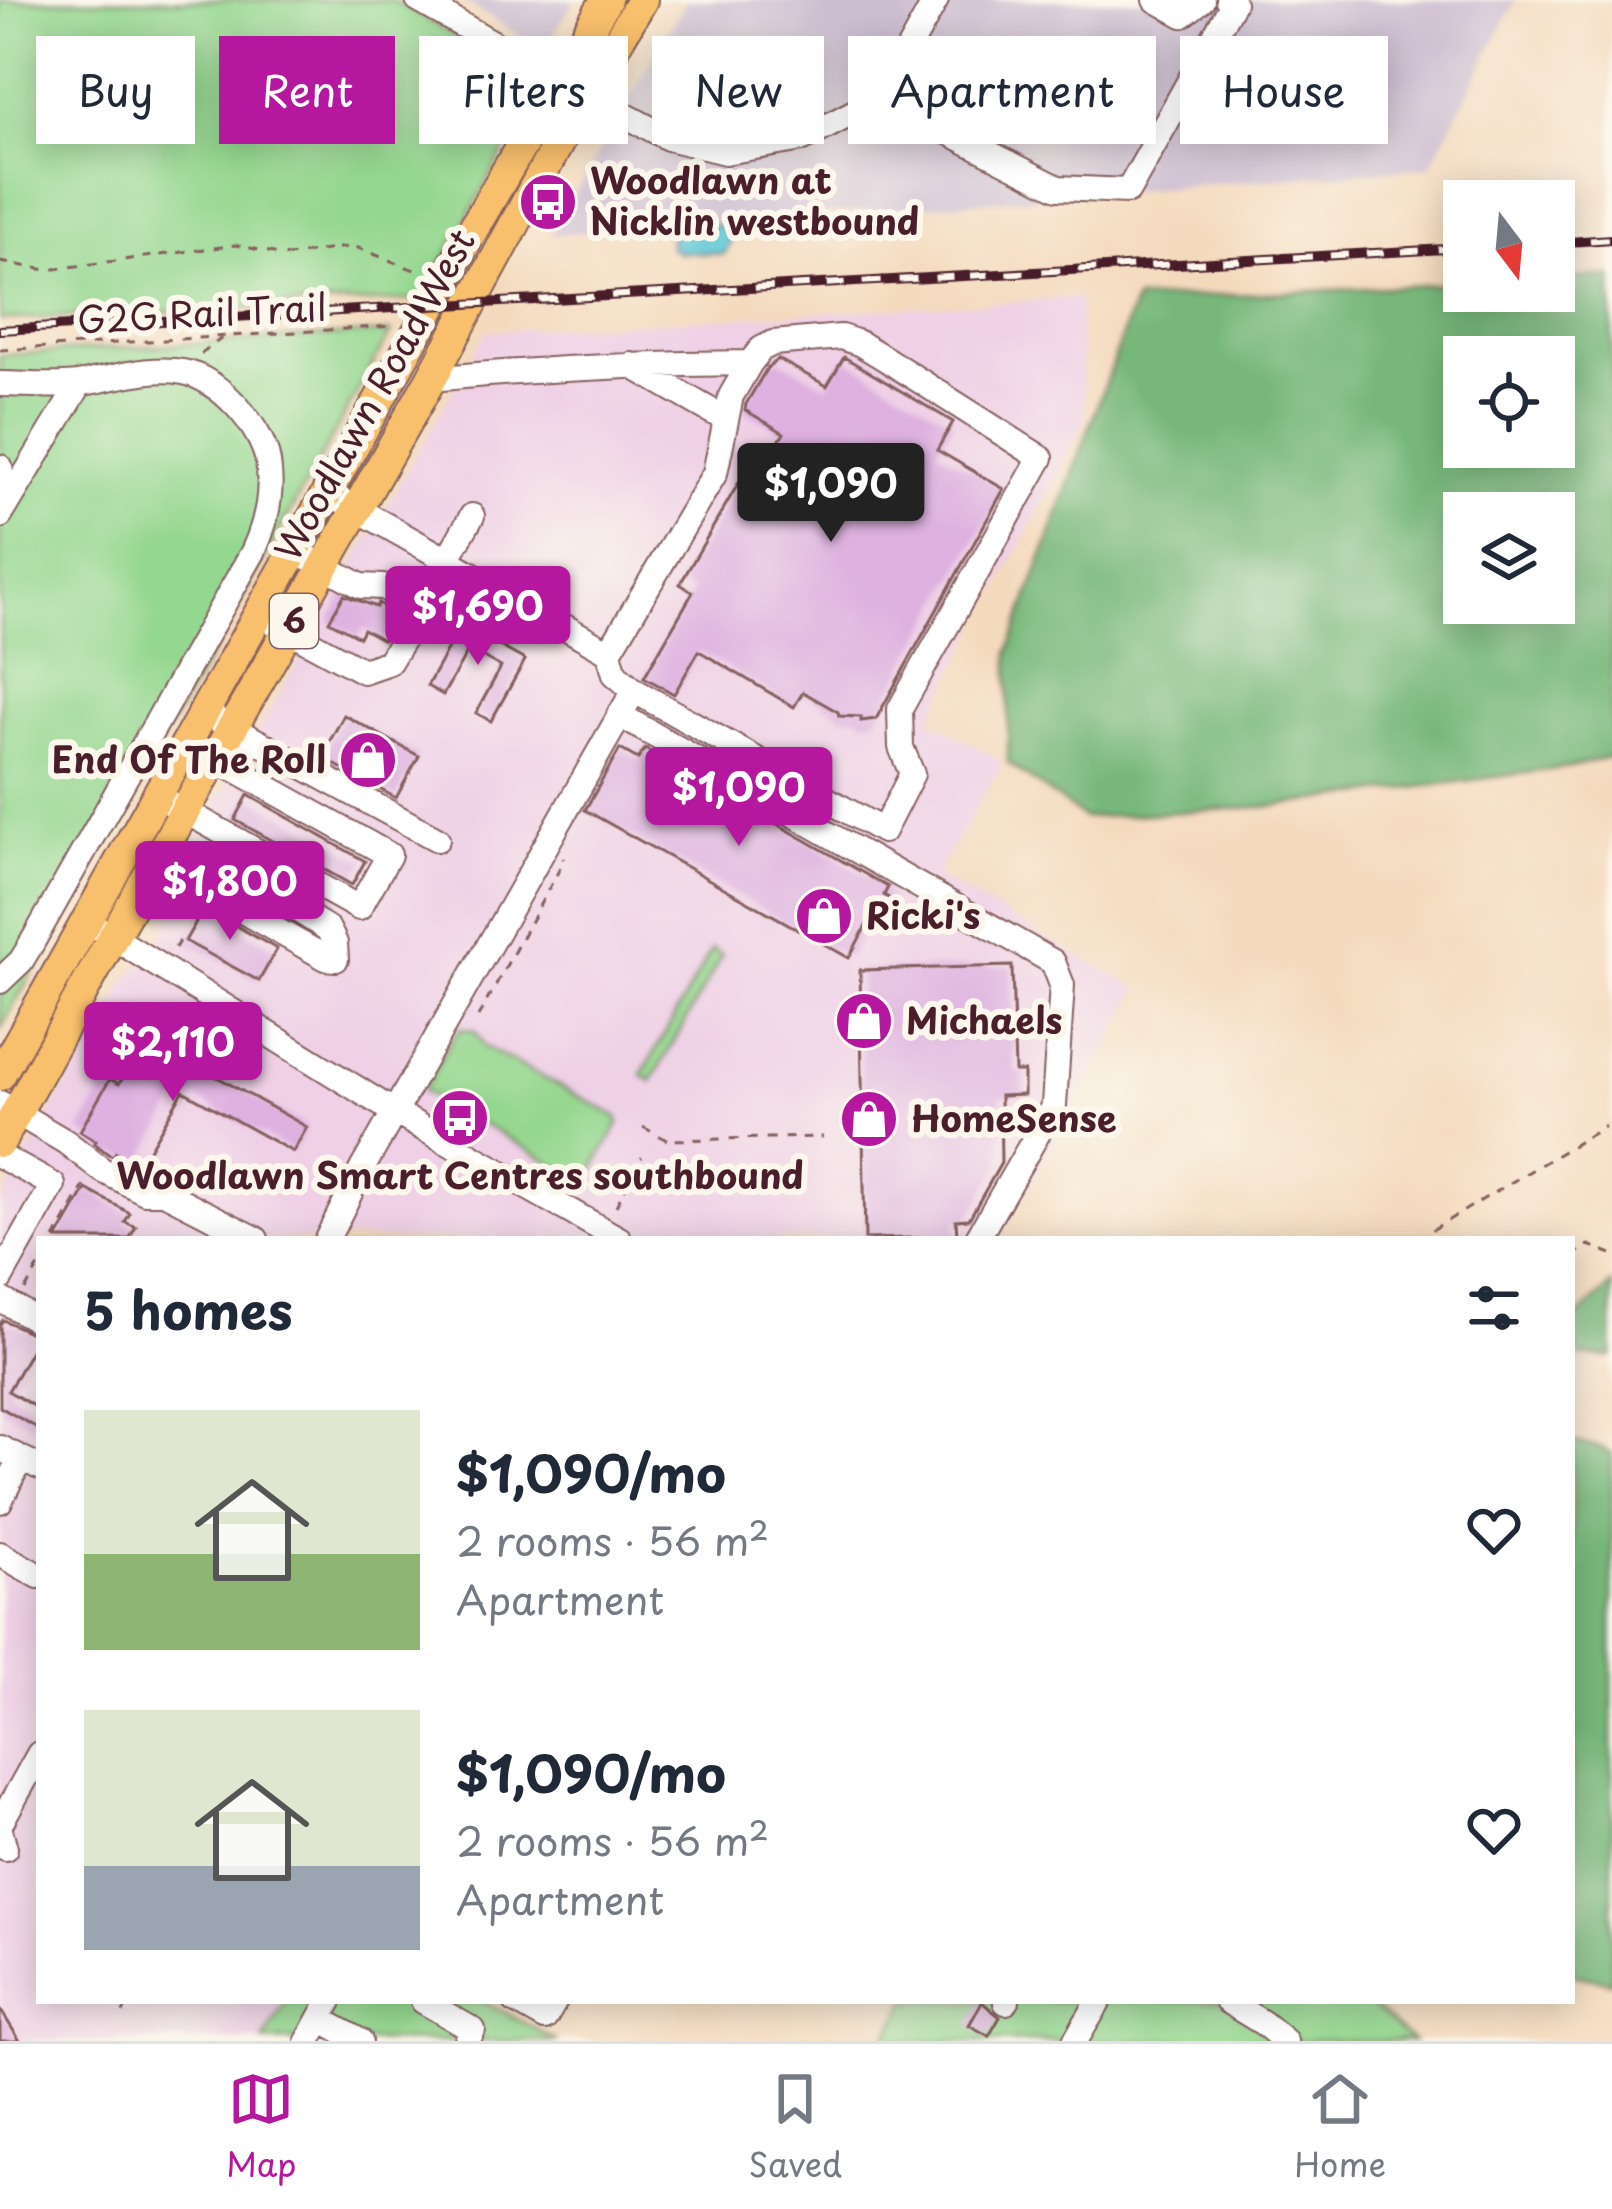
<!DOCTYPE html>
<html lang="en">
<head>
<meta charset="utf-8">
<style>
  :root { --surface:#fff; --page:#f2f2f3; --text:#1f2937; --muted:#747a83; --line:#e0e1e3; --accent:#b5179e }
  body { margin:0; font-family:"Playpen Sans",sans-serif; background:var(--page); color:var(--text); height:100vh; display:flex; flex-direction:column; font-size:45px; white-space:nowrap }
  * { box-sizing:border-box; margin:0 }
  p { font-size:39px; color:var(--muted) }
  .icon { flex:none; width:66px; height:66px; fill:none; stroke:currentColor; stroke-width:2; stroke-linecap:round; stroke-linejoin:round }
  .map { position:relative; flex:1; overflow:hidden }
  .drawer { position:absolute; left:36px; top:1236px; width:1539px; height:768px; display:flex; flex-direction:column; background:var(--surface); border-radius:0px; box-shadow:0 6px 30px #0003 }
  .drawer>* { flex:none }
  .hud { position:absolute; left:36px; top:36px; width:1542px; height:108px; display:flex; gap:24px }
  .needle { width:78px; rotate:164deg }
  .controls { position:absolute; left:1443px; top:180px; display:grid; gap:24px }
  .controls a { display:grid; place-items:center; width:132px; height:132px; border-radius:0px; background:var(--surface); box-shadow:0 6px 30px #0003; font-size:60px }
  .price { position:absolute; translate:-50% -102px; padding:0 27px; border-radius:12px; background:var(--accent); color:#fff; font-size:39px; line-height:78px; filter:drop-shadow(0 3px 6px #0008) }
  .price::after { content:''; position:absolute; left:50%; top:72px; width:36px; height:27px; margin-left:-18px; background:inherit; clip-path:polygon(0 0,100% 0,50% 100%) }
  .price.selected { background:#222; color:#fff }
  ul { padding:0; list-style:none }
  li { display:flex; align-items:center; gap:36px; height:300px; padding:0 48px }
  li span { display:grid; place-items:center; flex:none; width:336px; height:240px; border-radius:0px; color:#555 }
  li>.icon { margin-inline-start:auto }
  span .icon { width:144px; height:144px; fill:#fffc; stroke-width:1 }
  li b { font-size:51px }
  h2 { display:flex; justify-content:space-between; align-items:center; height:144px; padding:0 48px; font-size:51px }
  .tag { padding:0 42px; border-radius:0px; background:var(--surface); box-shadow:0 6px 30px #0003; font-size:42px; line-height:108px }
  .tag.selected { background:var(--accent); color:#fff }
  .tabs { display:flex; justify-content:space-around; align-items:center; height:168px; border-top:3px solid var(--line); background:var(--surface); font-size:33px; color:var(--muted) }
  .tabs a { display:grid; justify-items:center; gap:6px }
  .tabs .selected { color:var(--accent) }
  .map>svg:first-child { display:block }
  .built { fill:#efd0e6 }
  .industrial { fill:#cdbed2 }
  .green { fill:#94d78f; stroke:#6f7b5d; stroke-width:3 }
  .forest { fill:#77b87a; stroke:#606c52; stroke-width:3; fill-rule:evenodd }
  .water { fill:#5ac6d4; stroke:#527280; stroke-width:3 }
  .building { fill:#deb1e0 }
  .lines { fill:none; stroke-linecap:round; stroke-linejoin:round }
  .minor-casing { stroke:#86605e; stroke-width:28 }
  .major-casing { stroke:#86605e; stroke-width:34 }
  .path { stroke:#86605e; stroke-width:3; stroke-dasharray:9 9; stroke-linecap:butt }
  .minor { stroke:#fff; stroke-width:24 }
  .major { stroke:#f8bf6c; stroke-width:30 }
  .rail-casing { stroke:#4a1f2b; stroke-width:10 }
  .rail { stroke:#fbf7ec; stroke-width:6; stroke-dasharray:18; stroke-linecap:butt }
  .labels { text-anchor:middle; stroke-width:12; stroke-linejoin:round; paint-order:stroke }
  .shield { fill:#fbf7ec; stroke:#7f6065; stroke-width:3 }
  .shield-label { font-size:33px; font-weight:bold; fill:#4a1f2b }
  .poi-label { font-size:36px; font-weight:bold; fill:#4a1f2b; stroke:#fbf7ec; text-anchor:start }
  .street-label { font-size:36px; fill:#4a1f2b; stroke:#fbf7ec }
</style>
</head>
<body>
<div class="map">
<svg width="1612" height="2041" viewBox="0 0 1612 2041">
  <rect width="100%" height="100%" fill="#fbf7ec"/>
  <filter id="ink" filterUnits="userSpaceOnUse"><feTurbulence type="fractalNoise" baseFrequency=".00833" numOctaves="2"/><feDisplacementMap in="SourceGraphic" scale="24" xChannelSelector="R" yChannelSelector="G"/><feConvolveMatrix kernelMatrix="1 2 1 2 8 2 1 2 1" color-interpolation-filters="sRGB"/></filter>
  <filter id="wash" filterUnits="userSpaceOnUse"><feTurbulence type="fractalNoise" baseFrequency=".004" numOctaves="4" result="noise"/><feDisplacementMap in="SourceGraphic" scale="48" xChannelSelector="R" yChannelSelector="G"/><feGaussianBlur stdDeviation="2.7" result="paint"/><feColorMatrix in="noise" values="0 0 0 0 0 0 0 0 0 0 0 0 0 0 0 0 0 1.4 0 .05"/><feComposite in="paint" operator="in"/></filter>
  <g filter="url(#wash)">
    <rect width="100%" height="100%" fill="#f4dabd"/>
    <path class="built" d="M1079 298 1085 421 930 719 1003 762 936 876 1139 989 1000 1239H39V2001H286L263 2041H0V1203L124 983 163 936 193 844 487 331Z"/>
    <path class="industrial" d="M462 0H575L544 50Z
      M687 0H1516L1430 167 551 235Z"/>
    <path class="green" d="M0 0H393L512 69C525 85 524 98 523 117L427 290 415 300 0 320Z
      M391 332 0 1030V355Z
      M712 949 722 955 652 1081 642 1075Z
      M461 1029 475 1031 485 1047 617 1116 619 1124 586 1182 423 1091 454 1035Z
      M286 2001H484L557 2041H263Z
      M908 2001H1366L1412 2041H885Z"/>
    <path class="forest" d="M1612 277V756L1570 767 1275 806 1084 818 1008 763 1009 652 1135 300 1464 283V291H1554V278ZM1464 357H1554V447H1464ZM1464 513H1554V603H1464Z
      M1612 1284V1357L1579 1356 1572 1334V1323Z
      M1572 1442 1600 1447 1612 1454V1982L1572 1974Z"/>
    <path class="water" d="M718 225 727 229C731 240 732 245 724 254L679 252 670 248V235L675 230Z"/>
    <g id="blocks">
      <path class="building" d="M844 357 953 422 937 450 1004 489 876 719 861 721V717L839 716 838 712 803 692 794 707 699 651 674 694 644 677 693 592 680 584 749 465 761 472 784 433 745 410 746 404 767 368 778 359 827 386Z
        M344 595 376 607 378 603 398 615 383 640 363 629 359 637 329 621Z
        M461 625 525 660 491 721 476 713 501 667 469 649 443 695 427 686Z
        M344 715 419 756 396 798 321 757Z
        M620 749 638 759 645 749 888 887 884 895 893 901 884 914 875 909 849 958 585 810Z
        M248 795 365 861 352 885 235 820Z
        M208 901 222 909 231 923 277 949 259 981 185 941Z
        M1012 966 1015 1072H1024V1095L1000 1096 1001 1163 969 1219 956 1220 957 1237 865 1239 860 970Z
        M145 1037 307 1127 293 1152 183 1091 140 1165 116 1152 113 1156 108 1154 94 1143 96 1141 80 1131 110 1079 119 1084Z
        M86 1189 130 1213 125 1222 136 1227 129 1239H57Z
        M3 1320 39 1337 8 1391 39 1409V1429L0 1407V1324Z
        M982 2002 1000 2017 989 2036 969 2025Z
        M0 2009 20 2041H0Z"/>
    </g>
  </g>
  <g filter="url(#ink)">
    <use href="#blocks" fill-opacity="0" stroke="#86605e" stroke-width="3"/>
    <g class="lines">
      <g class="minor-casing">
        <path id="minor" d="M418 0 544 72 668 138 725 152 803 139 881 98 936 0
          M1156 0 1183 15 1202 0
          M881 98 1058 188 1128 191 1233 3 1228 0
          M841 337 859 343 881 356 1041 458 900 709 901 747 912 774 883 831 635 691 615 674 609 652 715 473 731 396 750 363 761 349 773 343Z
          M631 365 725 419
          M431 379C537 369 643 364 750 363
          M0 384C27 384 57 388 83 383 114 378 151 366 183 372 219 378 262 427 268 462 273 493 266 524 253 552L29 948 21 961 0 981
          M0 467 7 504
          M327 492 609 652
          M0 516 80 384
          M447 560 472 516
          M258 614 363 671 389 662 421 609 383 587 361 586 309 558
          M619 715 1053 962 1062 985 1054 1105 977 1239
          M216 719 437 839
          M172 804 359 908 389 855 199 749
          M257 884 328 929 335 943 336 959 326 958 239 909 236 892 244 885Z
          M98 928 396 1113 619 1239
          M0 1103 66 1142 102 1170 145 1192H164L256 1239
          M0 1156 53 1185 0 1279
          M327 1239 362 1169 627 703
          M0 1299 39 1321
          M0 1448 39 1467
          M0 1501 21 1458
          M0 1554 39 1576
          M0 1824 39 1754
          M0 1830 5 1848
          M423 2001 473 2030 467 2041
          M515 2001 545 2018 555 2001
          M1227 2001 1263 2023 1285 2041
          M1006 2002 1007 2001
          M320 2019 360 2041
          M308 2041 330 2001
          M1075 2041 1099 2001"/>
      </g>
      <g class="major-casing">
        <path id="major" d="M0 1075 432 306 469 236 606 0
          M0 1142 113 937 431 379 566 129 642 0"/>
      </g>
      <path class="path" d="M0 262 47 270 236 245 288 256 353 246 420 272
        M0 350 394 326
        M201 354 222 338
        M175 948 179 941
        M478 1017 564 861 563 858
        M643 1127 667 1140 823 1137
        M616 1206 642 1157
        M54 1239 84 1186
        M1417 1239 1605 1126
        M1572 1256 1589 1245 1612 1254
        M25 1290 39 1266
        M123 2013 129 2001"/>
      <use href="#minor" class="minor"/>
      <use href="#major" class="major"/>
      <g class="rail-casing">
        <path id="rail" d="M1554 243 1612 239
          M0 330 1464 248"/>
      </g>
      <use href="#rail" class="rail"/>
    </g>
  </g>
  <defs>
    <g id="bus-disc" transform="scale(3)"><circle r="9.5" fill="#b5179e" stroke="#fbf7ec"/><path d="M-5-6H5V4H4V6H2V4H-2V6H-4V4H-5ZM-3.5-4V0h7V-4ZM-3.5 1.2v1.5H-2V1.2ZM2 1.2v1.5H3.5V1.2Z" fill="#fff"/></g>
    <g id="shop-disc" transform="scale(3)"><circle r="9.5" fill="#b5179e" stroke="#fbf7ec"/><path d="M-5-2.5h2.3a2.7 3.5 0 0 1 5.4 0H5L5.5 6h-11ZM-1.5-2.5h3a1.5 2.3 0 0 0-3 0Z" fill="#fff"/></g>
  </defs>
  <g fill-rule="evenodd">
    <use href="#bus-disc" x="548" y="202"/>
    <use href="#shop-disc" x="368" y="760"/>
    <use href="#shop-disc" x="824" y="916"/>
    <use href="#shop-disc" x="864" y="1021"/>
    <use href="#bus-disc" x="460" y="1118"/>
    <use href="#shop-disc" x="869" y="1119"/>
  </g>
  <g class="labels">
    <rect class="shield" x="270" y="594" width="48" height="54" rx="9"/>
    <g class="shield-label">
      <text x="294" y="633">6</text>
    </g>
    <g class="poi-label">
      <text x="590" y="194">Woodlawn at<tspan x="590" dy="41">Nicklin westbound</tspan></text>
      <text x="326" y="773" text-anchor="end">End Of The Roll</text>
      <text x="866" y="929">Ricki's</text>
      <text x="906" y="1034">Michaels</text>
      <text x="911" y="1132">HomeSense</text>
      <text x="460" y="1189" text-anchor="middle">Woodlawn Smart Centres southbound</text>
    </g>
    <g class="street-label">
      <text transform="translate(202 314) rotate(-3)" y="13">G2G Rail Trail</text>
      <text transform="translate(375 395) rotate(-61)" y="13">Woodlawn Road West</text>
    </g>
  </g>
</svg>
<div class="controls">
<a><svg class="needle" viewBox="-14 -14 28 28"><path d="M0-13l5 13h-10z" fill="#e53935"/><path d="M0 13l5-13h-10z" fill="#747a83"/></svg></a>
<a><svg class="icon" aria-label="locate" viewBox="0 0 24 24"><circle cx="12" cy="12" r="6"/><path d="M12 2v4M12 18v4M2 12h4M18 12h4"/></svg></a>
<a><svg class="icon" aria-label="layers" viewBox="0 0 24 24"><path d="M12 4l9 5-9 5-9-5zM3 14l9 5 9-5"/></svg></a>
</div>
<b class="price selected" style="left:831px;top:545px">$1,090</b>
<b class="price" style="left:478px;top:668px">$1,690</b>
<b class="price" style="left:739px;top:849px">$1,090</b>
<b class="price" style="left:230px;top:943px">$1,800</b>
<b class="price" style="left:173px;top:1104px">$2,110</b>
<div class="hud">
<a class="tag">Buy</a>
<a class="tag selected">Rent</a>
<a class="tag">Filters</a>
<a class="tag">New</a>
<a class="tag">Apartment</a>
<a class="tag">House</a>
</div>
<section class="drawer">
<h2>5 homes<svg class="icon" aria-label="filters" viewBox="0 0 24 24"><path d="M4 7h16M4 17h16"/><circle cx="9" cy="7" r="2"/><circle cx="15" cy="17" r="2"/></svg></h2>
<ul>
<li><span style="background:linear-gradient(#dfe7d0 60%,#8fb573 0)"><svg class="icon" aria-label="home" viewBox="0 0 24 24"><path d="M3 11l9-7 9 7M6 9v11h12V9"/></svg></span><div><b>$1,090/mo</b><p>2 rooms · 56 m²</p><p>Apartment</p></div><svg class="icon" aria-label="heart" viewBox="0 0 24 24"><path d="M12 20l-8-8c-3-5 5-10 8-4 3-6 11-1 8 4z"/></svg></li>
<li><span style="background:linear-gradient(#dfe7d0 65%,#9aa5b1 0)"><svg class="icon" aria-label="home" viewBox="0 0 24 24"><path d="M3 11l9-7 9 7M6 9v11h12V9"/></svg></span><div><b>$1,090/mo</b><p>2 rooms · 56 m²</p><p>Apartment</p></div><svg class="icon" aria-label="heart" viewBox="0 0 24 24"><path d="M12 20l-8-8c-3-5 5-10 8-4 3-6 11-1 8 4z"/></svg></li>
</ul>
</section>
</div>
<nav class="tabs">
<a class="selected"><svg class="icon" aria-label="map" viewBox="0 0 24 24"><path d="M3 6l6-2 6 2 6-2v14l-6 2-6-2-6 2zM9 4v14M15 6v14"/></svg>Map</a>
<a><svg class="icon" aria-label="saved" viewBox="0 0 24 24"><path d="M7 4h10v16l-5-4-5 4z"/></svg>Saved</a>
<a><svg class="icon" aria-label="home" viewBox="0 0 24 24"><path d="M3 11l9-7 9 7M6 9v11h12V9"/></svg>Home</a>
</nav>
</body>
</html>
